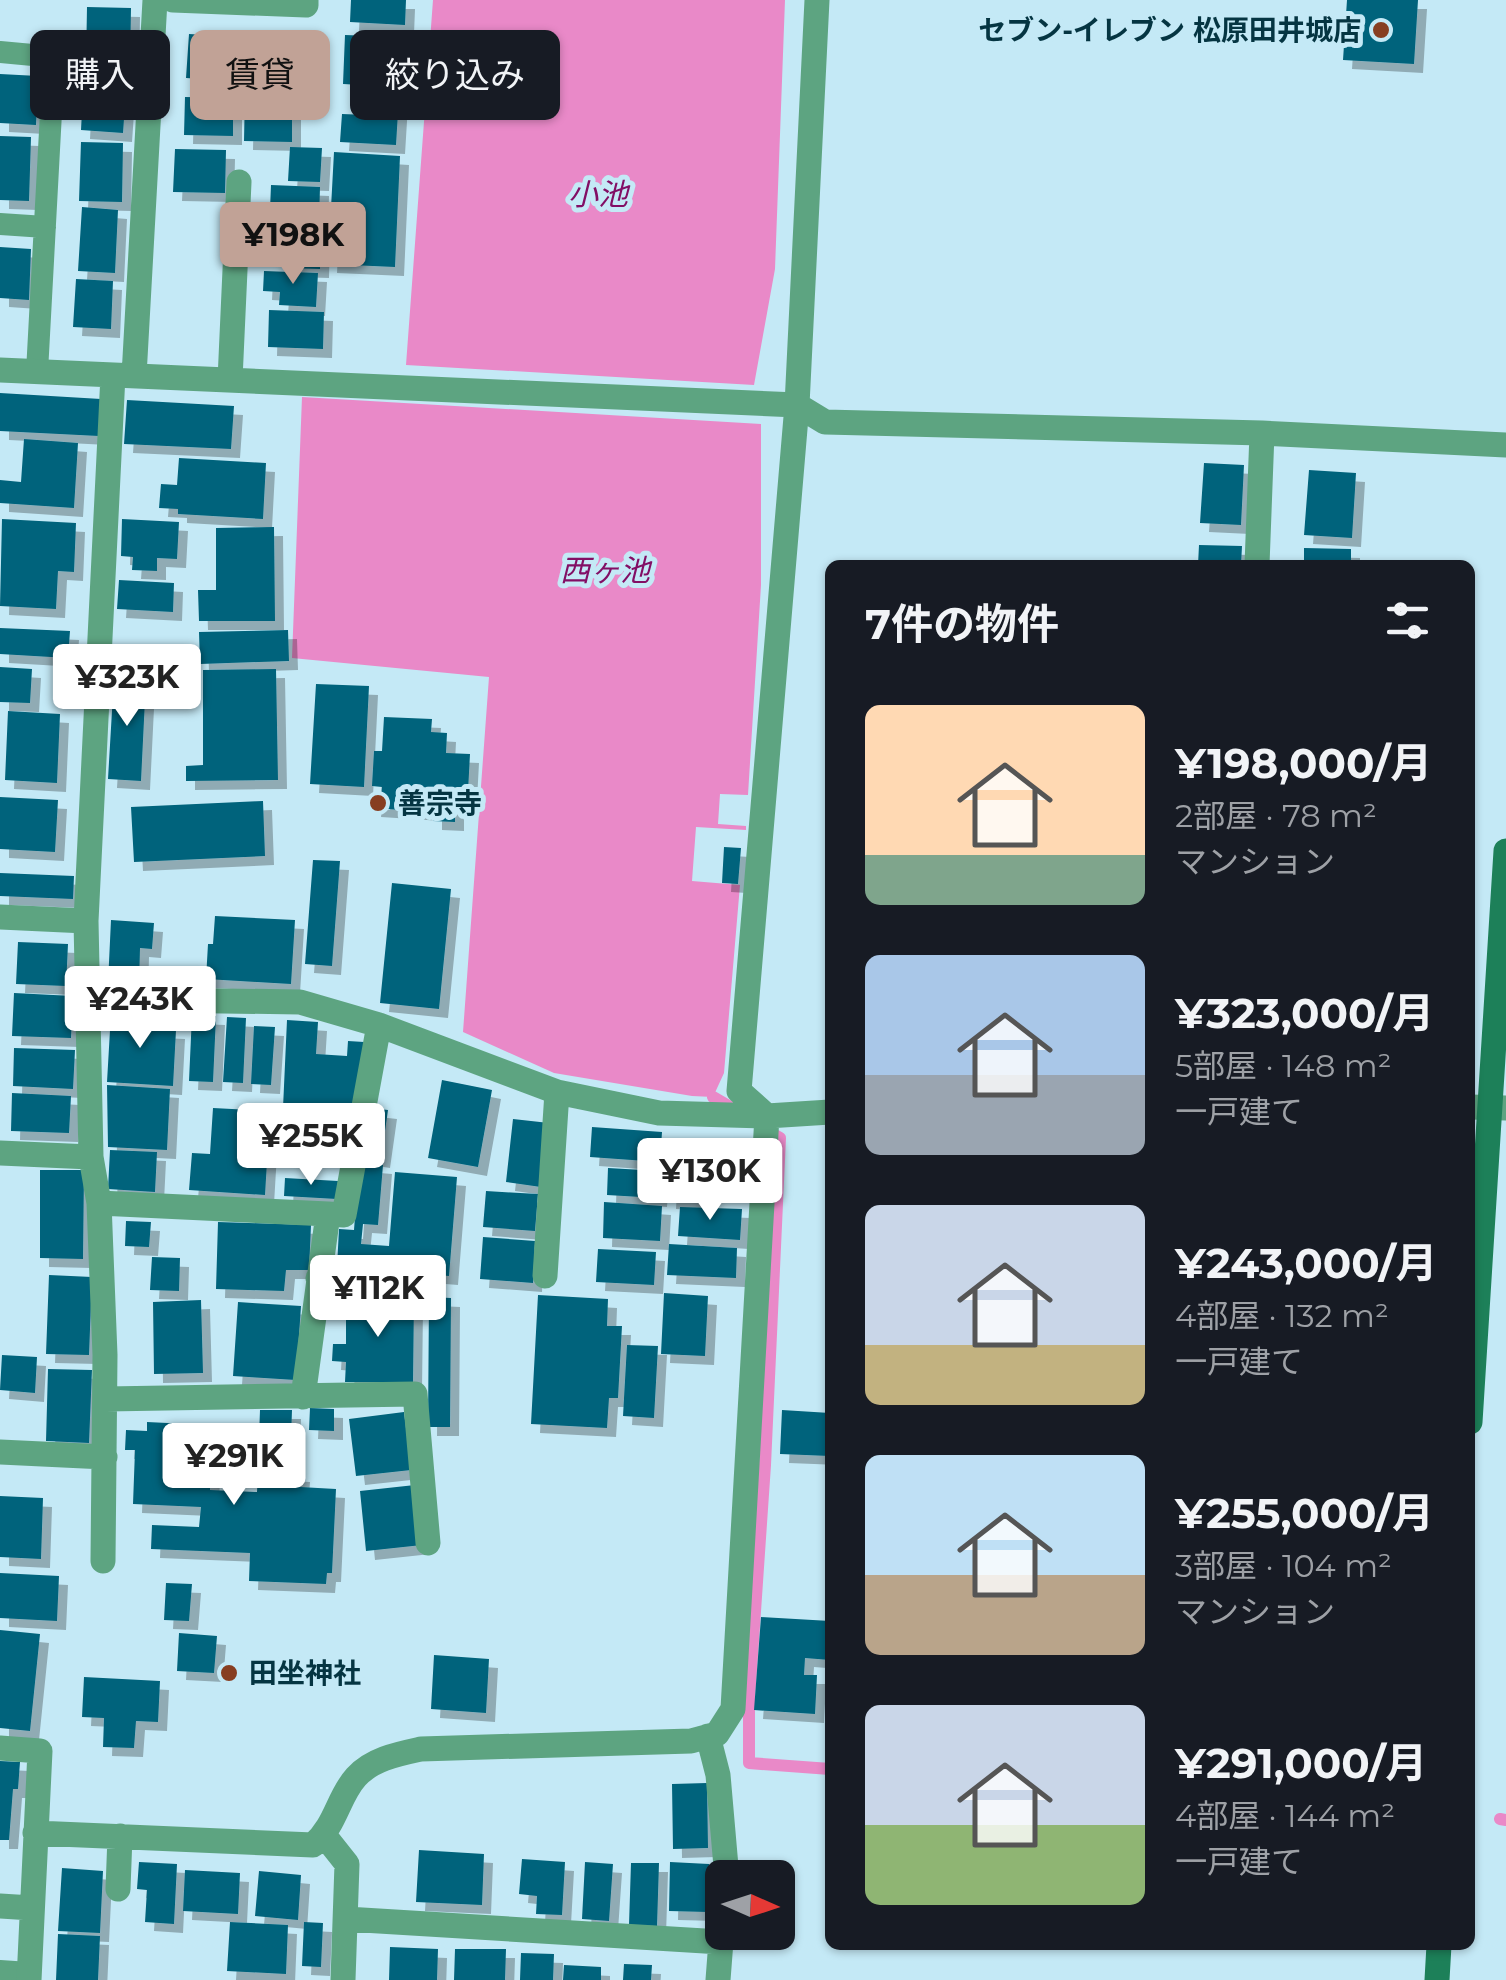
<!DOCTYPE html>
<html lang="ja">
<head>
<meta charset="utf-8">
<style>
  :root { --surface:#171b24; --page:#20242c; --text:#f1f3f6; --muted:#9ea1a6; --accent:#c1a296 }
  body { margin:0; font-family:Montserrat,"Noto Sans JP",sans-serif; background:var(--page); color:var(--text); height:100vh; display:flex; flex-direction:column; font-size:38px; white-space:nowrap }
  * { box-sizing:border-box; margin:0 }
  p { font-size:32px; color:var(--muted) }
  .icon { flex:none; width:55px; height:55px; fill:none; stroke:currentColor; stroke-width:2; stroke-linecap:round; stroke-linejoin:round }
  .map { position:relative; flex:1; overflow:hidden }
  .details { position:absolute; left:825px; top:560px; width:650px; height:1390px; display:flex; flex-direction:column; background:var(--surface); border-radius:15px; box-shadow:0 2px 8px #0004 }
  .details>* { flex:none }
  .hud { position:absolute; left:30px; top:30px; width:645px; height:90px; display:flex; gap:20px }
  .needle { width:65px; rotate:93deg }
  .buttons { position:absolute; left:705px; top:1860px; display:grid; gap:20px }
  .buttons a { display:grid; place-items:center; width:90px; height:90px; border-radius:15px; background:var(--surface); box-shadow:0 2px 8px #0004; font-size:50px }
  .price { position:absolute; translate:-50% -85px; padding:0 22px; border-radius:10px; background:#fff; color:#222; font-size:32px; line-height:65px; filter:drop-shadow(0 2px 5px #0008) }
  .price::after { content:''; position:absolute; left:50%; top:60px; width:30px; height:22px; margin-left:-15px; background:inherit; clip-path:polygon(0 0,100% 0,50% 100%) }
  .price.active { background:var(--accent); color:#111 }
  ul { padding:0; list-style:none }
  li { display:flex; align-items:center; gap:30px; height:250px; padding:0 40px }
  li span { display:grid; place-items:center; flex:none; width:280px; height:200px; border-radius:15px; color:#555 }
  li>.icon { margin-inline-start:auto }
  span .icon { width:120px; height:120px; fill:#fffc; stroke-width:1 }
  li b { font-size:42px }
  h2 { display:flex; justify-content:space-between; align-items:center; height:120px; padding:0 40px; font-size:42px }
  .chip { padding:0 35px; border-radius:15px; background:var(--surface); box-shadow:0 2px 8px #0004; font-size:35px; line-height:90px }
  .chip.active { background:var(--accent); color:#111 }
  .map>svg:first-child { display:block }
  .water { fill:#e989c8 }
  .lines { fill:none; stroke-linecap:round; stroke-linejoin:round }
  .stream { stroke:#e989c8; stroke-width:12 }
  .building { fill:#02637b; filter:url(#shadow) }
  .lane { stroke:#5da481; stroke-width:22 }
  .street { stroke:#5da481; stroke-width:25 }
  .secondary { stroke:#1d8059; stroke-width:25 }
  .poi-dot { fill:#873e21; stroke:#c4e9f6; stroke-width:4 }
  .labels { text-anchor:middle; stroke-width:10; stroke-linejoin:round; paint-order:stroke }
  .poi-label { font-size:28px; font-weight:bold; fill:#053542; stroke:#c4e9f6; text-anchor:start }
  .water-label { font-size:30px; font-style:italic; fill:#820e65; stroke:#c4e9f6 }
</style>
</head>
<body>
<div class="map">
<svg width="1506" height="1980" viewBox="0 0 1506 1980">
  <defs>
    <filter id="shadow"><feDropShadow dx="9" dy="9" stdDeviation="0" flood-color="#0004"/></filter>
  </defs>
  <rect width="100%" height="100%" fill="#c4e9f6"/>
  <path class="water" d="M433 0H785L775 269 754 385 406 365Z
    M302 397 761 424V585L748 795 720 794 718 824 746 826V830L696 827 692 881 740 885 724 1073 713 1097 692 1096 554 1073 463 1032 489 677 292 658Z"/>
  <g class="lines">
    <path class="stream" d="M713 1097 737 1111
      M766 1130 780 1138 765 1465 749 1699V1763L830 1769
      M1500 1819 1506 1820"/>
  </g>
  <path class="building" d="M351 0H406L405 25 350 22Z
    M1347 0H1418L1414 64 1343 60Z
    M87 7 131 8 130 64 86 63Z
    M189 34 238 37 235 81 186 78Z
    M257 34 298 36 295 81 254 78Z
    M345 35 400 37 398 87 343 84Z
    M84 73 127 75 123 133 81 130Z
    M0 74 38 76 36 125 0 123Z
    M245 92 292 93V142L244 141Z
    M368 94 399 96 396 145 340 142 342 114 367 115Z
    M185 97 233 98V136L184 135Z
    M0 136 31 137 29 201 0 200Z
    M81 142 123 143 122 202 79 201Z
    M290 147 322 148 320 182 288 181Z
    M175 149 226 150 225 193 173 192Z
    M334 152 400 156 395 267 328 264Z
    M271 185 320 187 319 222 285 221 286 211 270 210Z
    M82 207 118 210 115 273 78 271Z
    M269 225 321 227 320 269 286 268V256L268 255Z
    M0 247 31 249 29 300 0 298Z
    M264 271 318 273 316 307 279 305 280 292 263 291Z
    M76 279 113 281 111 329 73 327Z
    M269 310 324 312 323 349 268 347Z
    M0 393 101 399 99 436 0 431Z
    M127 400 234 406 231 449 124 444Z
    M24 439 78 443 74 508 0 503V480L21 482Z
    M179 458 266 463 263 519 178 514V509L159 508 161 484 177 485Z
    M1204 463 1244 465 1241 525 1200 523Z
    M1309 470 1356 473 1352 538 1304 535Z
    M2 519 76 523 74 572 58 571 56 609 0 606Z
    M122 519 179 522 177 559 157 558V571L132 570 133 557 121 556Z
    M274 527 275 621H199L198 590H216V528Z
    M1199 545 1242 546 1241 565H1198Z
    M1304 548 1351 549V565H1304Z
    M119 580 174 583 173 612 117 609Z
    M0 628 70 631 68 658 0 654Z
    M288 630 289 661 200 664 199 632Z
    M0 667 32 669 30 703 0 702Z
    M276 669 278 780 186 781V766L203 765V670Z
    M114 677 146 679 141 781 108 779Z
    M316 684 369 686 364 787 310 784Z
    M8 711 60 714 57 783 5 780Z
    M384 717 432 719 431 732 447 733 446 753 470 754 467 810 455 809V822L433 821V812L372 808 373 800 381 801 382 787 372 786 374 751H382Z
    M0 797 58 800 55 852 0 849Z
    M263 801 265 856 134 862 131 807Z
    M724 847 741 848 738 884 722 883Z
    M313 860 340 861 332 966 305 964Z
    M0 873 74 876 73 899 0 896Z
    M392 883 451 889 439 1009 380 1003Z
    M215 916 295 920 291 984 206 979 208 944H213Z
    M111 920 154 923 152 949 140 948 139 985 108 983Z
    M18 942 68 944 66 986 16 984Z
    M145 966 167 967 166 986 144 985Z
    M176 967 198 968 197 984 175 983Z
    M14 993 73 996 71 1038 12 1036Z
    M111 1013 155 1015 154 1029 176 1030 173 1086 107 1082Z
    M192 1015 216 1016 213 1082 189 1081Z
    M227 1017 246 1018 243 1083 223 1082Z
    M287 1020 318 1022 316 1054 347 1056 348 1041 364 1042 349 1144 308 1141 310 1109 283 1108Z
    M254 1026 275 1027 271 1085 251 1084Z
    M14 1048 75 1050 73 1089 13 1086Z
    M442 1080 492 1090 478 1167 428 1158Z
    M107 1085 170 1089 167 1150 108 1147Z
    M12 1093 71 1096 69 1133 11 1131Z
    M213 1108 270 1111 265 1195 189 1190 192 1153 210 1154Z
    M370 1108 388 1110 381 1159 363 1156Z
    M513 1119 549 1123 541 1187 506 1182Z
    M592 1127 662 1132 660 1162 590 1157Z
    M683 1140 751 1143 749 1191 709 1190 708 1202 667 1200 669 1163H682Z
    M110 1150 157 1152 155 1192 108 1189Z
    M359 1163 383 1165 378 1225 363 1224 361 1244 389 1246 395 1172 457 1177 449 1276 337 1267 339 1229 354 1230Z
    M608 1168 660 1171 658 1198 607 1195Z
    M40 1170H84L83 1259 40 1258Z
    M285 1178 338 1181 337 1199 284 1196Z
    M486 1191 538 1194 535 1231 483 1227Z
    M604 1202 662 1206 660 1241 603 1238Z
    M680 1207 742 1209 740 1240 678 1236Z
    M126 1221 151 1222 149 1247 125 1246Z
    M218 1222 311 1225 309 1270H286L284 1291 216 1289Z
    M483 1237 535 1241 533 1283 480 1279Z
    M669 1244 737 1248 736 1278 667 1275Z
    M598 1249 656 1252 654 1285 596 1282Z
    M152 1257 180 1258 179 1291 150 1290Z
    M49 1275 92 1277 89 1355 46 1354Z
    M664 1293 708 1296 705 1356 661 1354Z
    M538 1295 608 1299 607 1326H622L618 1398H609L607 1428 531 1424Z
    M346 1296 414 1297 413 1382H345L346 1362 332 1361 333 1344H346Z
    M429 1297 451 1298 450 1427H428Z
    M201 1300 203 1373 154 1374 153 1302Z
    M238 1302 301 1306 296 1380 233 1376Z
    M627 1345 658 1346 654 1418 623 1416Z
    M2 1355 37 1357 35 1393 0 1390Z
    M48 1369 92 1370 89 1443 46 1441Z
    M310 1408 334 1409V1431L309 1430Z
    M260 1410H292L291 1438 259 1437Z
    M782 1410 830 1413V1456L780 1454Z
    M404 1412 411 1470 356 1476 349 1419Z
    M147 1422 208 1425 205 1472H211L210 1490 257 1492 258 1471 301 1473 300 1487 336 1489 332 1573H327L326 1584 249 1581 250 1553 151 1549 152 1525 199 1527 201 1507 133 1504 135 1450H125L126 1430 147 1431Z
    M415 1485 422 1545 366 1551 360 1491Z
    M0 1496 43 1498 41 1559 0 1557Z
    M0 1573 59 1576 57 1621 0 1618Z
    M166 1583 192 1584 189 1621 164 1620Z
    M761 1617 830 1621V1660L805 1658 804 1675H817L815 1714 754 1710Z
    M0 1630 40 1634 30 1731 0 1728Z
    M179 1633 217 1636 214 1673 177 1671Z
    M434 1655 489 1659 486 1713 431 1709Z
    M84 1677 160 1681 158 1722 136 1721 134 1748 103 1747 104 1718 82 1717Z
    M0 1761 20 1762 18 1789H13L9 1840H0Z
    M707 1783 708 1848 673 1849 672 1784Z
    M419 1850 484 1854 482 1905 416 1902Z
    M522 1859 565 1862 562 1915 536 1914 537 1896 519 1894Z
    M139 1862 177 1864 174 1924 145 1922 147 1890 137 1889Z
    M585 1862 613 1864 609 1921 582 1919Z
    M670 1862 709 1864 708 1912 669 1911Z
    M631 1863H659L657 1926 629 1925Z
    M62 1868 103 1871 100 1933 58 1931Z
    M185 1870 240 1873 238 1914 183 1911Z
    M259 1871 301 1875 298 1920 255 1916Z
    M230 1922 288 1925 286 1974 227 1971Z
    M304 1922 323 1923 321 1967 302 1966Z
    M58 1934 100 1936 98 1980H56Z
    M390 1947 438 1949 437 1980H389Z
    M455 1949H506L505 1980H454Z
    M521 1953 554 1954 553 1980H520Z
    M624 1964 652 1965 651 1980H623Z
    M564 1965 601 1967V1980H563Z"/>
  <g class="lines">
    <path class="lane" d="M0 52 54 57 37 372
      M0 224 45 227
      M0 1971 29 1973"/>
    <path class="street" d="M173 0 306 5V0
      M0 370 797 405 825 422 1262 433 1506 445
      M134 376 155 0
      M230 380 239 182
      M1257 565 1262 433
      M0 917 86 921
      M87 999 300 1002 379 1025 557 1092 659 1113 767 1116 830 1112
      M1470 1107 1506 1108
      M767 1116 739 1091 797 405 817 0
      M0 1153 91 1157 86 921 113 375
      M91 1157 99 1203 105 1355 103 1561
      M99 1203 328 1214 303 1397
      M328 1214 344 1215 379 1025
      M545 1276 557 1092
      M318 1278 404 1282
      M106 1399 415 1394 428 1543
      M0 1452 105 1457
      M708 1736 718 1775 727 1878
      M0 1748 40 1751 29 1980
      M35 1833 313 1845C336 1825 338 1797 356 1777 372 1759 398 1754 421 1749L691 1741 717 1734 733 1709 767 1116
      M324 1835 347 1864 343 1980
      M118 1889 120 1836
      M0 1906 32 1908
      M346 1919 721 1942
      M718 1980 722 1928"/>
    <path class="secondary" d="M1470 1422 1506 851
      M1437 1980 1439 1945"/>
  </g>
  <g class="poi-dot">
    <circle cx="1381" cy="30" r="10"/>
    <circle cx="378" cy="803" r="10"/>
    <circle cx="229" cy="1673" r="10"/>
  </g>
  <g class="labels">
    <g class="poi-label">
      <text x="1361" y="40" text-anchor="end">セブン-イレブン 松原田井城店</text>
      <text x="398" y="813">善宗寺</text>
      <text x="249" y="1683">田坐神社</text>
    </g>
    <g class="water-label">
      <text x="598" y="205">小池</text>
      <text x="605" y="581">西ヶ池</text>
    </g>
  </g>
</svg>
<div class="buttons">
<a><svg class="needle" viewBox="-14 -14 28 28"><path d="M0-13l5 13h-10z" fill="#e53935"/><path d="M0 13l5-13h-10z" fill="#9ea1a6"/></svg></a>
</div>
<b class="price active" style="left:293px;top:287px">¥198K</b>
<b class="price" style="left:127px;top:729px">¥323K</b>
<b class="price" style="left:140px;top:1051px">¥243K</b>
<b class="price" style="left:311px;top:1188px">¥255K</b>
<b class="price" style="left:710px;top:1223px">¥130K</b>
<b class="price" style="left:378px;top:1340px">¥112K</b>
<b class="price" style="left:234px;top:1508px">¥291K</b>
<div class="hud">
<a class="chip">購入</a>
<a class="chip active">賃貸</a>
<a class="chip">絞り込み</a>
</div>
<section class="details">
<h2>7件の物件<svg class="icon" aria-label="filters" viewBox="0 0 24 24"><path d="M4 7h16M4 17h16"/><circle cx="9" cy="7" r="2"/><circle cx="15" cy="17" r="2"/></svg></h2>
<ul>
<li><span style="background:linear-gradient(#ffd9b3 75%,#7fa58c 0)"><svg class="icon" aria-label="home" viewBox="0 0 24 24"><path d="M3 11l9-7 9 7M6 9v11h12V9"/></svg></span><div><b>¥198,000/月</b><p>2部屋 · 78 m²</p><p>マンション</p></div></li>
<li><span style="background:linear-gradient(#a9c7e8 60%,#9aa5b1 0)"><svg class="icon" aria-label="home" viewBox="0 0 24 24"><path d="M3 11l9-7 9 7M6 9v11h12V9"/></svg></span><div><b>¥323,000/月</b><p>5部屋 · 148 m²</p><p>一戸建て</p></div></li>
<li><span style="background:linear-gradient(#c9d6e8 70%,#c2b280 0)"><svg class="icon" aria-label="home" viewBox="0 0 24 24"><path d="M3 11l9-7 9 7M6 9v11h12V9"/></svg></span><div><b>¥243,000/月</b><p>4部屋 · 132 m²</p><p>一戸建て</p></div></li>
<li><span style="background:linear-gradient(#bfe0f5 60%,#b9a48a 0)"><svg class="icon" aria-label="home" viewBox="0 0 24 24"><path d="M3 11l9-7 9 7M6 9v11h12V9"/></svg></span><div><b>¥255,000/月</b><p>3部屋 · 104 m²</p><p>マンション</p></div></li>
<li><span style="background:linear-gradient(#c9d6e8 60%,#8fb573 0)"><svg class="icon" aria-label="home" viewBox="0 0 24 24"><path d="M3 11l9-7 9 7M6 9v11h12V9"/></svg></span><div><b>¥291,000/月</b><p>4部屋 · 144 m²</p><p>一戸建て</p></div></li>
</ul>
</section>
</div>
</body>
</html>
